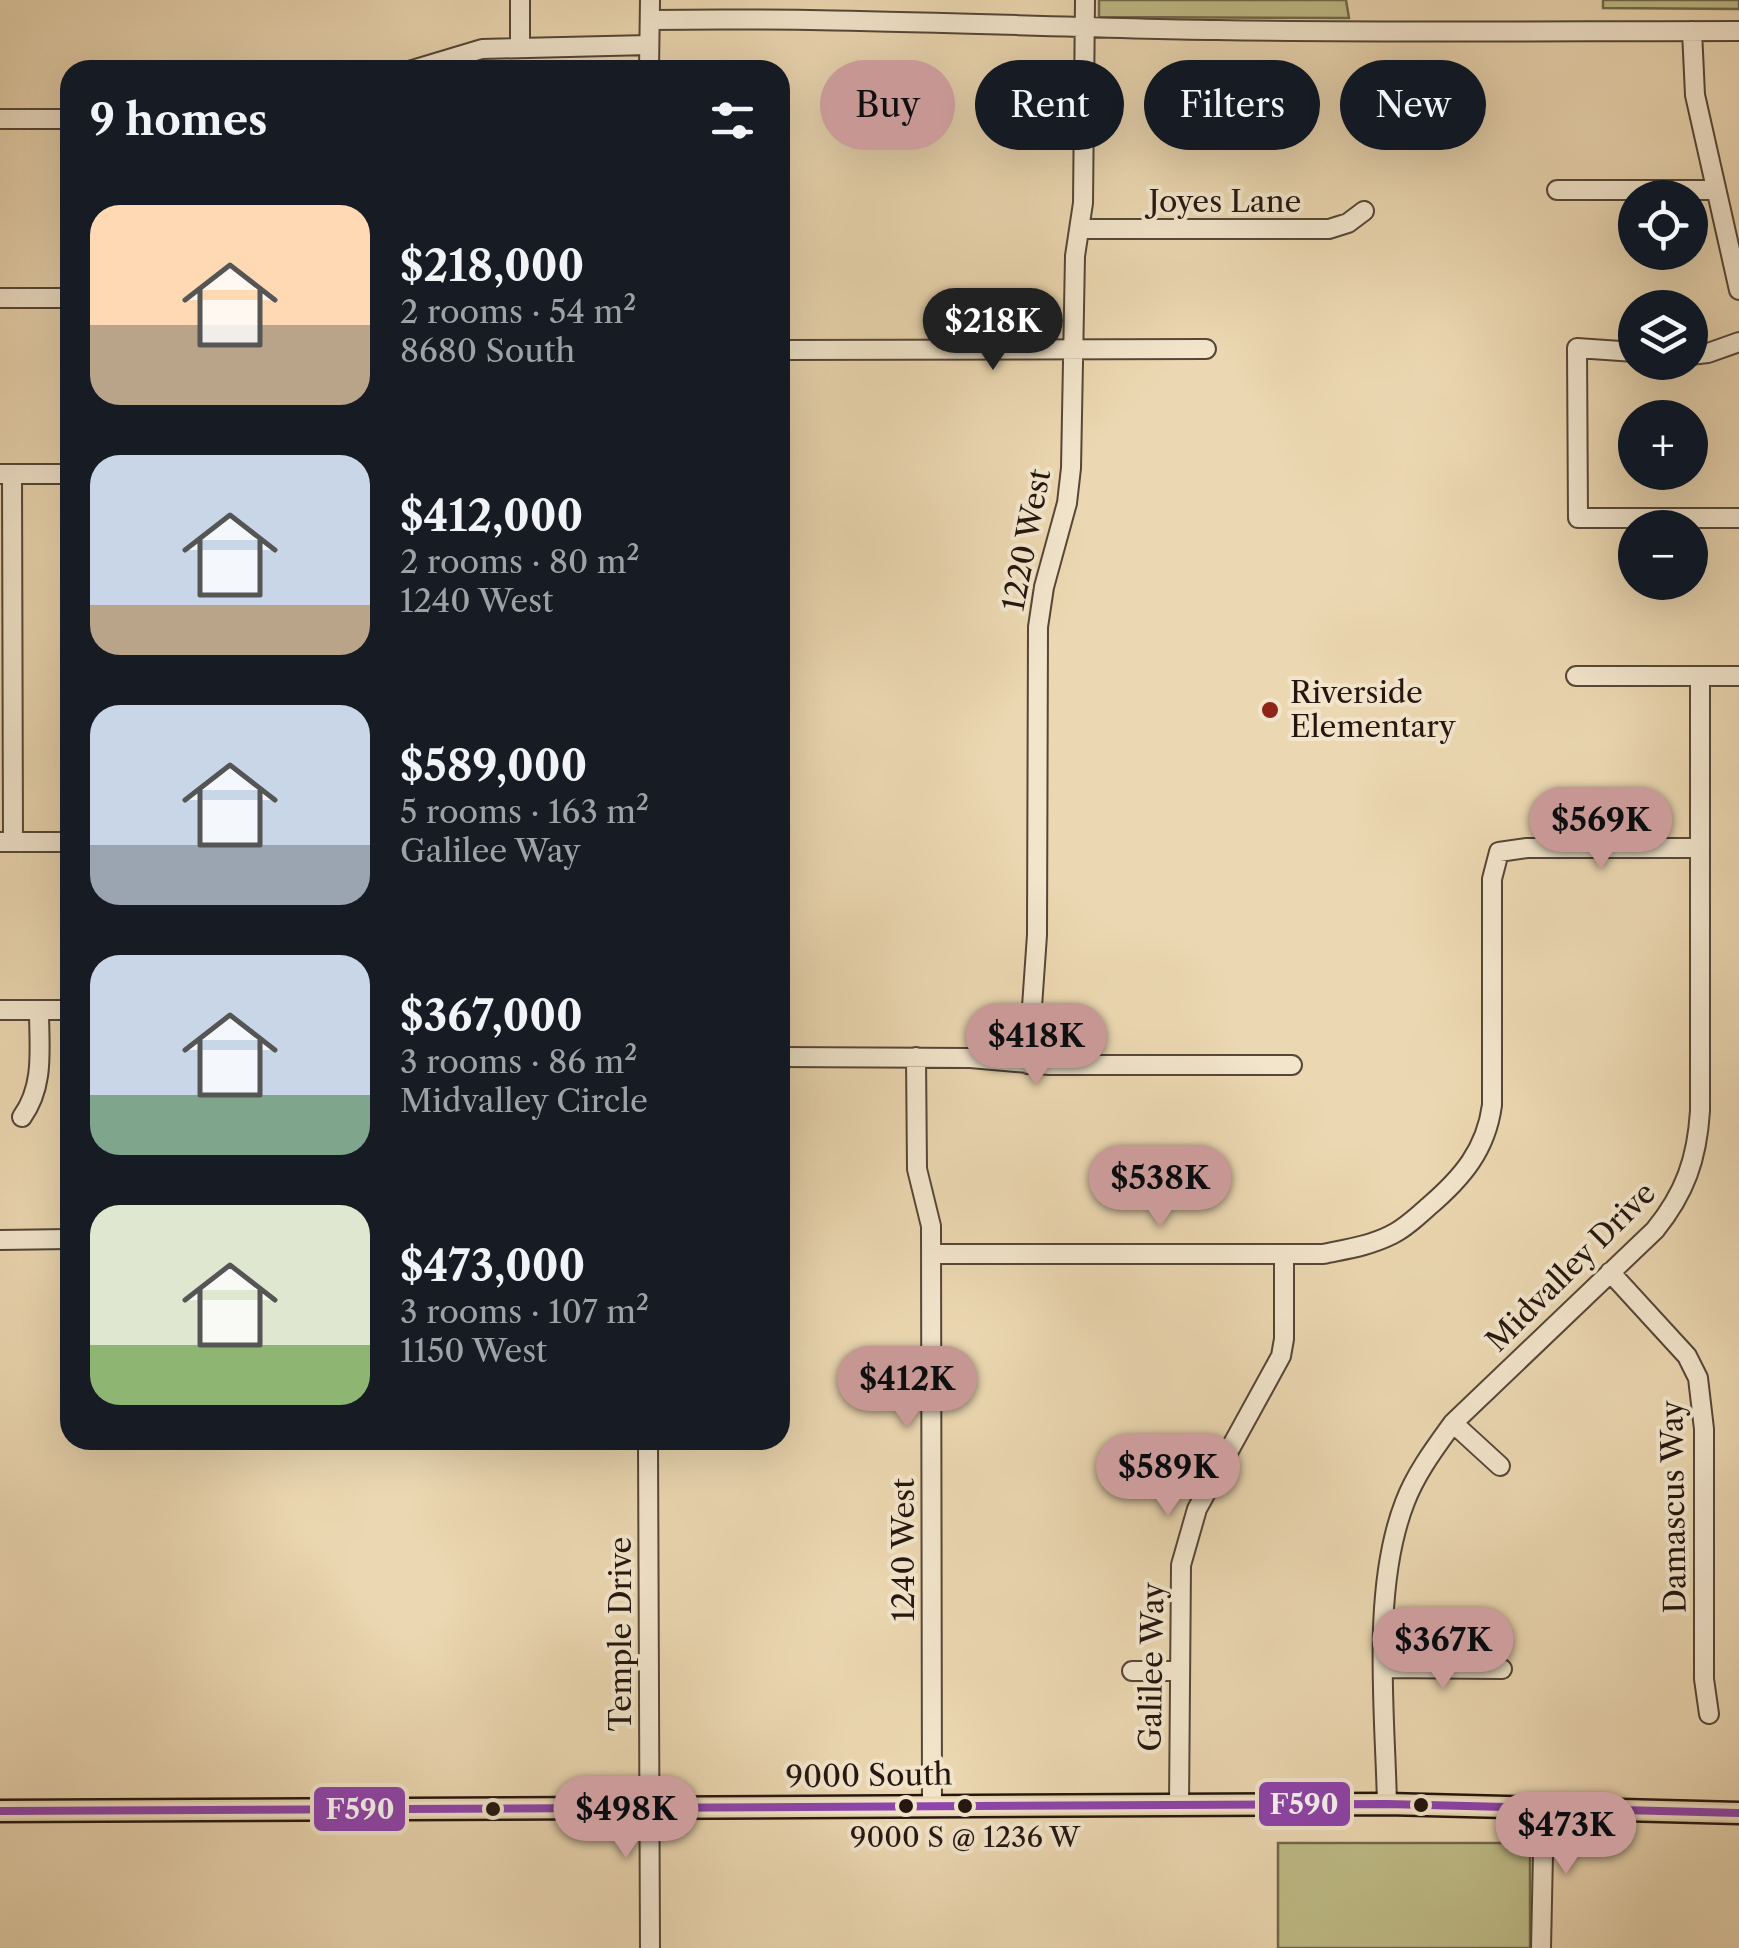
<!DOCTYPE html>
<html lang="en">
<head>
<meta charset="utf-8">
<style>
  :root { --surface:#171b24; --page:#20242c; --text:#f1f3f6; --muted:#9ea1a6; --accent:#c59692 }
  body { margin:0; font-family:"Libre Caslon Text",serif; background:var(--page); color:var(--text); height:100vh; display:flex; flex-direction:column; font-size:38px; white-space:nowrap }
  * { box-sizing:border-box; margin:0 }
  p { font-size:32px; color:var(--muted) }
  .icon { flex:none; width:55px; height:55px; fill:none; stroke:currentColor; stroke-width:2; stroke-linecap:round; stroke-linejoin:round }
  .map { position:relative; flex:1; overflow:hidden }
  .sheet { position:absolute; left:60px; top:60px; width:730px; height:1390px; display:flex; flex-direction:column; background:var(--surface); border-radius:30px; box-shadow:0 10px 40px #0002 }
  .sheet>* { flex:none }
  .hud { position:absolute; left:820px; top:60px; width:768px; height:90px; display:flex; gap:20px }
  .buttons { position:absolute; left:1618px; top:180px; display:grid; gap:20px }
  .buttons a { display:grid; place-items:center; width:90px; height:90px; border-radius:50%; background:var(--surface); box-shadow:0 10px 40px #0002; font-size:50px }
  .price { position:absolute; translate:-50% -85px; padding:0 22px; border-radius:35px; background:var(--accent); color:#111; font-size:32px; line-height:65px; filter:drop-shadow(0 2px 5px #0008) }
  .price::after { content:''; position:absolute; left:50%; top:60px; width:30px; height:22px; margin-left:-15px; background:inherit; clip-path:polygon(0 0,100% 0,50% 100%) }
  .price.on { background:#222; color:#fff }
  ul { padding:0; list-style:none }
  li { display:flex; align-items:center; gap:30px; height:250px; padding:0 30px }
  li span { display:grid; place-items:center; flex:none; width:280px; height:200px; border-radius:30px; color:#555 }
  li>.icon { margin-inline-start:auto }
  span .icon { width:120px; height:120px; fill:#fffc; stroke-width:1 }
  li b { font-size:42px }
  h2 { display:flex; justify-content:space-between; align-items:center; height:120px; padding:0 30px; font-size:42px }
  .tag { padding:0 35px; border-radius:45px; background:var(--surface); box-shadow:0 10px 40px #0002; font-size:35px; line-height:90px }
  .tag.on { background:var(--accent); color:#111 }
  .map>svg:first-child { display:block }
  .green { fill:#bebc87; stroke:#71694b; stroke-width:2.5 }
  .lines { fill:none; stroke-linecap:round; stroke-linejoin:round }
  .minor-casing { stroke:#564638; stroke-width:22 }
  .major-casing { stroke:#24160f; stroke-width:25 }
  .minor { stroke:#f2e5cc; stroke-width:18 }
  .major { stroke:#ebd7b1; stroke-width:20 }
  .bus-1-casing { stroke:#f2e5cc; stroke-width:15 }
  .bus-1 { stroke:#8e44ad; stroke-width:8 }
  .poi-dot { fill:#8f2418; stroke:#f2e5cc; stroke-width:4 }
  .bus-dot { fill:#24160f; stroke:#f2e5cc; stroke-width:4 }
  .labels { text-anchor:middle; stroke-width:8; stroke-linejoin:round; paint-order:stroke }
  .bus-label { font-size:28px; fill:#24160f; stroke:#f2e5cc }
  .street-label { font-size:30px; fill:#24160f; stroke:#f2e5cc }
  .poi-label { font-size:30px; fill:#24160f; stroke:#f2e5cc; text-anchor:start }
  .line-badge { stroke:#f2e5cc; stroke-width:4 }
  .badge-label { font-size:28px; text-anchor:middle; font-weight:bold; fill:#fff }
</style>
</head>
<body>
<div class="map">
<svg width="1739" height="1948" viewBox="0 0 1739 1948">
  <rect width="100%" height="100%" fill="#ebd7b1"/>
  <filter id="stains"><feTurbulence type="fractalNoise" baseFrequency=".002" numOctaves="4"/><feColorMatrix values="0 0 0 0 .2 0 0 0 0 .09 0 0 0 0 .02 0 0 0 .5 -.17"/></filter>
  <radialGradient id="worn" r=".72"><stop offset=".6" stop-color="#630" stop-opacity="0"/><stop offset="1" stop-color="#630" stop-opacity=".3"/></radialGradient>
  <path class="green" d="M1099 0H1346L1349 18 1099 17Z
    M1603 0H1739V9L1603 8Z
    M1278 1843H1530V1948H1278Z"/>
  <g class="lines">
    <g class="minor-casing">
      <path id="minor" d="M520 0V47
        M650 20C839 17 1028 27 1217 30 1391 33 1565 31 1739 31
        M1692 31 1695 95 1739 290
        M412 70 482 49 649 45
        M649 70 650 0
        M0 119H70
        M1557 190H1716
        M1081 229H1329L1348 223 1364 211
        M0 298H70
        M780 350 1206 349
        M1635 352 1577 348 1578 518H1739
        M1690 355 1708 353 1739 342
        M1 474H70
        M12 474 13 842
        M1576 676H1739
        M0 842H70
        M0 1010H70
        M780 1057 970 1058 1049 1065H1292
        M916 1057 917 1169 931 1226 932 1806
        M1028 1064 1037 935 1038 627 1044 587 1067 503 1071 468 1075 256 1083 203 1085 0
        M22 1117C45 1085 39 1048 39 1010
        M0 1240 70 1239
        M931 1254H1323C1347 1249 1369 1246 1391 1235 1404 1229 1417 1217 1428 1207 1462 1178 1486 1150 1492 1105V879L1499 852 1527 848H1700
        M1610 1272 1687 1356 1698 1378 1704 1429V1679L1709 1714
        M1453 1423 1500 1466
        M648 1440 650 1948
        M1132 1446 1207 1491
        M1385 1668 1502 1669
        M1132 1671H1178
        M1387 1804C1385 1710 1371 1589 1405 1502 1416 1473 1435 1448 1453 1423L1655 1230C1685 1193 1697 1159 1700 1111V676
        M1179 1806 1181 1565 1197 1509 1281 1356 1284 1339V1254
        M1541 1948 1544 1806"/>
    </g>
    <g class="major-casing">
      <path id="major" d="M0 1811 1387 1804 1739 1813"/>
    </g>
    <use href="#minor" class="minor"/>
    <use href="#major" class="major"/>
    <g class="bus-1-casing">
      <path id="bus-1" d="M0 1811 1387 1804 1739 1813"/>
    </g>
    <use href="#bus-1" class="bus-1"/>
  </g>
  <circle class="poi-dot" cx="1270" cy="710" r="10"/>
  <g class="bus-dot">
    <circle cx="1421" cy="1805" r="9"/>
    <circle cx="906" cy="1806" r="9"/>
    <circle cx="965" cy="1806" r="9"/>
    <circle cx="493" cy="1809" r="9"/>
  </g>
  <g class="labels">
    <g class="bus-label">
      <text x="965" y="1847">9000 S @ 1236 W</text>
    </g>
    <g class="street-label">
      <text x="1225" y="212">Joyes Lane</text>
      <text transform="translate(1027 540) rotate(-79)" y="10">1220 West</text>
      <text transform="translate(1571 1267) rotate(-45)" y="10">Midvalley Drive</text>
      <text transform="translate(1674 1507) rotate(-91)" y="10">Damascus Way</text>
      <text transform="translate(904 1550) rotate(-90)" y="10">1240 West</text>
      <text transform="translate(621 1634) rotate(-90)" y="10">Temple Drive</text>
      <text transform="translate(1152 1667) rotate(-89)" y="10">Galilee Way</text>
      <text transform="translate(869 1776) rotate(-1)" y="10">9000 South</text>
    </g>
    <g class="poi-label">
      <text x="1290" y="703">Riverside<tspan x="1290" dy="34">Elementary</tspan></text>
    </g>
  </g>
  <g class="line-badge">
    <rect x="1257" y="1780" width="95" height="48" rx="10" fill="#8e44ad"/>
    <rect x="312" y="1785" width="95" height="48" rx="10" fill="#8e44ad"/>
  </g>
  <g class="badge-label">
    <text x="1304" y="1814">F590</text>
    <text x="360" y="1819">F590</text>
  </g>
  <rect width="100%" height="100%" filter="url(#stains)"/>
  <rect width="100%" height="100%" fill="url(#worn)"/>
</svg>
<div class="buttons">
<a><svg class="icon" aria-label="locate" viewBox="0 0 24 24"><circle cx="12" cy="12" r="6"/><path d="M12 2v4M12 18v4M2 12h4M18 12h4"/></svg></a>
<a><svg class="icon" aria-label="layers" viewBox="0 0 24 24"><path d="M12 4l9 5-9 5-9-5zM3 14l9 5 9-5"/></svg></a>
<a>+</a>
<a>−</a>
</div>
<b class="price on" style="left:993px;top:373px">$218K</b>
<b class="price" style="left:1601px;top:872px">$569K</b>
<b class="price" style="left:1036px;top:1088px">$418K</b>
<b class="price" style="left:1160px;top:1230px">$538K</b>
<b class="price" style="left:907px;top:1431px">$412K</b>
<b class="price" style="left:1168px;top:1519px">$589K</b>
<b class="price" style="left:1443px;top:1692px">$367K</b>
<b class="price" style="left:626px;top:1861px">$498K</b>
<b class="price" style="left:1566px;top:1877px">$473K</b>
<div class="hud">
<a class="tag on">Buy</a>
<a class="tag">Rent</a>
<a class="tag">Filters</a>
<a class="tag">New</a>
</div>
<section class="sheet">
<h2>9 homes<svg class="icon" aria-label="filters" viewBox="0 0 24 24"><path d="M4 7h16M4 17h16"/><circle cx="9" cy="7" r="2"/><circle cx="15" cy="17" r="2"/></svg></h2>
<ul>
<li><span style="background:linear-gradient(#ffd9b3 60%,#b9a48a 0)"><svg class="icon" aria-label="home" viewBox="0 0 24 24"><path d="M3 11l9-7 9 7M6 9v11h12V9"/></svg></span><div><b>$218,000</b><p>2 rooms · 54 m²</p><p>8680 South</p></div></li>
<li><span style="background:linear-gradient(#c9d6e8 75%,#b9a48a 0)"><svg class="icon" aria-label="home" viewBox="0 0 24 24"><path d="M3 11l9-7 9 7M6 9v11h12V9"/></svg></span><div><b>$412,000</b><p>2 rooms · 80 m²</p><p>1240 West</p></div></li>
<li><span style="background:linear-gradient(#c9d6e8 70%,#9aa5b1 0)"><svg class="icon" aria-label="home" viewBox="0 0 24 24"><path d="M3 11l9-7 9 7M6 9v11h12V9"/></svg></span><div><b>$589,000</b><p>5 rooms · 163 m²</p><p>Galilee Way</p></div></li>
<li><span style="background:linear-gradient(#c9d6e8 70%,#7fa58c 0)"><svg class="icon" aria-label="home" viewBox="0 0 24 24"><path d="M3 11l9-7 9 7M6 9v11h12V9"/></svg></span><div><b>$367,000</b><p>3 rooms · 86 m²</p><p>Midvalley Circle</p></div></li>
<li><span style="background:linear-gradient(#dfe7d0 70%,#8fb573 0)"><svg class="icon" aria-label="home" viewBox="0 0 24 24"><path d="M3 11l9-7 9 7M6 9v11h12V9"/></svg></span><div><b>$473,000</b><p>3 rooms · 107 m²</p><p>1150 West</p></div></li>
</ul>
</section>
</div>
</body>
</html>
